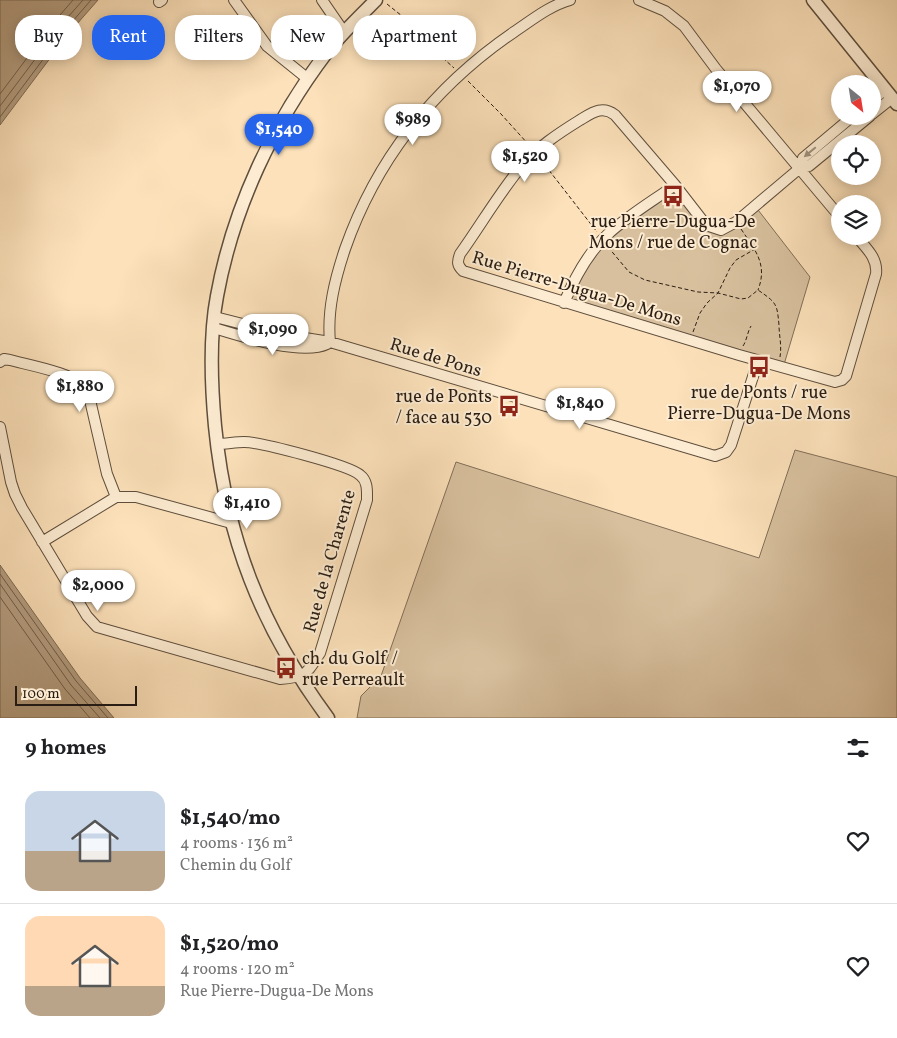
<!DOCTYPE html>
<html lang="en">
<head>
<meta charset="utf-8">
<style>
  :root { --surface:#fff; --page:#f6f6f6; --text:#202124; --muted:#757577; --line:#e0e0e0; --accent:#2563eb }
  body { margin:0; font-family:Vollkorn,serif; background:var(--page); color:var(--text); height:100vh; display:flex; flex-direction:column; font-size:19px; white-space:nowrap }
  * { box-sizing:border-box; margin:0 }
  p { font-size:16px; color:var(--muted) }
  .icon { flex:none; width:28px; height:28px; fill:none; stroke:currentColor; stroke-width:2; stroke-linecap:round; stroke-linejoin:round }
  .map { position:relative; height:718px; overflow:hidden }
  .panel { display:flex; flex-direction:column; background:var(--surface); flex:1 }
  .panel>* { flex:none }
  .banner { position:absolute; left:15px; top:15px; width:500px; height:45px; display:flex; gap:10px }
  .needle { width:32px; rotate:150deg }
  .tools { position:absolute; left:831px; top:75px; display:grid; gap:10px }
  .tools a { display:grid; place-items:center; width:50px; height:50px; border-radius:50%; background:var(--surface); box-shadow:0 2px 12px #0003; font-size:25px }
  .scale { position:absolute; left:15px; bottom:12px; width:122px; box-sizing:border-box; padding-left:5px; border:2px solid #2a1d13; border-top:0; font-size:14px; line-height:18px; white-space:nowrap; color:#2a1d13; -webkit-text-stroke:4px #fdecd2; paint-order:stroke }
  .price { position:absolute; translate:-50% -42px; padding:0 11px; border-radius:18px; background:#fff; color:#222; font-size:16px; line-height:32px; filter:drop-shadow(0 1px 2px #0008) }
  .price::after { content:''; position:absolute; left:50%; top:30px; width:15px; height:11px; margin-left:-8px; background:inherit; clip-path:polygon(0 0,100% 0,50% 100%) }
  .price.selected { background:var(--accent); color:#fff }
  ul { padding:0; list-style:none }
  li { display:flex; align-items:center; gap:15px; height:125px; padding:0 25px }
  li+li { border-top:1px solid var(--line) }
  li span { display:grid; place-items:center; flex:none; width:140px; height:100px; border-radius:15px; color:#555 }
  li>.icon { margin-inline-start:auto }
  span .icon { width:60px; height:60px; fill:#fffc; stroke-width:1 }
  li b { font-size:21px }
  h2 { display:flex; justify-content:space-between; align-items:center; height:60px; padding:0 25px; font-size:21px }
  .pill { padding:0 18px; border-radius:20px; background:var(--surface); box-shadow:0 2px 12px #0003; font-size:18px; line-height:45px }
  .pill.selected { background:var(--accent); color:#fff }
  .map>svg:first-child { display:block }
  .green { fill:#d8c09e; stroke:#816e58 }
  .water { fill:#b59e81; stroke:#7d6a55 }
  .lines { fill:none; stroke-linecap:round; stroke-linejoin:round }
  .shore { stroke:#705e4a; stroke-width:1 }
  .minor-casing { stroke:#5e4e3d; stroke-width:12 }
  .tertiary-casing { stroke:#5e4e3d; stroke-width:15 }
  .path { stroke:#2a1d13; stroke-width:1; stroke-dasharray:4 2.5; stroke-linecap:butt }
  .minor { stroke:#fdecd2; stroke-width:10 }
  .tertiary { stroke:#fdecd2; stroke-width:12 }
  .oneway { fill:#9e8f7c }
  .labels { text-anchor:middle; stroke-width:4; stroke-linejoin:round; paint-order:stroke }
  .poi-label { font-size:18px; fill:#2a1d13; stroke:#fdecd2 }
  .street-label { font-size:18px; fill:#2a1d13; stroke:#fdecd2 }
</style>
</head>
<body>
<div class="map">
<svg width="897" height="718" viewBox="0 0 897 718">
  <rect width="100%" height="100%" fill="#fce1ba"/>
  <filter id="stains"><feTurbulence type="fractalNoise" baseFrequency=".004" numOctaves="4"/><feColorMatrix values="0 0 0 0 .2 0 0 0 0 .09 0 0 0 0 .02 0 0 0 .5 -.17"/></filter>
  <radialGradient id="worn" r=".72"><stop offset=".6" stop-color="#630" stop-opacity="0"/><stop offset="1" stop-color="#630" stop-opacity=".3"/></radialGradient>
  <path class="green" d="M675 185 706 225 721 230 755 206 810 277 783 368 564 303 607 236Z
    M795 450 897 477V718H357L361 696 381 676 456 462 759 558Z"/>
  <path class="water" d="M0 0H98L69 33 0 125Z
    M0 565 80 678 114 718H0Z"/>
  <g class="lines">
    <path class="shore" d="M0 94 54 22 73 0
      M0 106 60 26 83 0
      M0 117 65 30 91 0
      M0 574 76 681 108 718
      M0 584 71 685 100 718
      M0 597 65 689 90 718"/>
    <g class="minor-casing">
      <path id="minor" d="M234 0 267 46 308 79
        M322 0 344 32
        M639 0 665 11 684 26 716 69 840 217
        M159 2 162 0
        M872 100 885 90
        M872 114 892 98
        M800 168 803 158 853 116
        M856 236C866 248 878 258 876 274L846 376 842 380 835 382 739 355 463 271C457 265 457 262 460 254 480 226 498 195 520 168 536 148 559 133 580 120 592 113 602 105 615 115L675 185 706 225 721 230 736 222 800 168 809 166 870 116
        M564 303C574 279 588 253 607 235 627 216 653 201 675 185
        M215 317 286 335 330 342 715 456 726 452 731 445 758 361
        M214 328C240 336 302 356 327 344
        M330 342C327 310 335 279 345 249 377 158 435 86 514 32 532 20 549 6 570 0
        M0 362 4 359 10 360C28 365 76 373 86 389 88 392 89 396 90 400L107 474 116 497
        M0 427 11 482 15 494 22 508 87 616 97 627 280 679C307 677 306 674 320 653L367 500C367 491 368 481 360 475 349 465 260 442 244 442 235 442 226 444 217 444
        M42 542 116 497H136L231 523"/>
    </g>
    <g class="tertiary-casing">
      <path id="tertiary" d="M813 0 897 104
        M328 718C261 627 226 538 215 426 211 383 209 338 217 296 233 208 273 123 327 52 342 33 359 17 376 0"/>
    </g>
    <path class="path" d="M387 4 412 24 424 41 454 68
      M468 81 501 114 529 145
      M541 160 597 232
      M741 229C755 250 768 264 758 290
      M608 247 629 272 645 280 698 292 718 293 741 299 748 298 758 290C777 303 777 304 779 325 779 336 782 345 780 357
      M693 332 700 313 707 303 718 293 730 268 736 260 755 249
      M743 346C747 340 747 333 751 326"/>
    <use href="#minor" class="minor"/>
    <use href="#tertiary" class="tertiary"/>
  </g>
  <defs><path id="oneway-solid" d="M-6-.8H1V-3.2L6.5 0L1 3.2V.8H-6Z" transform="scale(1.25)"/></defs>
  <use class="oneway" href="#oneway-solid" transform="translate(810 152) rotate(140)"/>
  <defs>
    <g id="bus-bare" transform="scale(1.725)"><path d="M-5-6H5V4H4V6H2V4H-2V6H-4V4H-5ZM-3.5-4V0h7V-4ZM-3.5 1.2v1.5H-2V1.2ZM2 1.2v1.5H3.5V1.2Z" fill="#8f2418" stroke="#fdecd2" stroke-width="2.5" paint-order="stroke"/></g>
  </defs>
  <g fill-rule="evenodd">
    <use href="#bus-bare" x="673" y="196"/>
    <use href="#bus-bare" x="759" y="367"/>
    <use href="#bus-bare" x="509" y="406"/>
    <use href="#bus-bare" x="286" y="668"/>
  </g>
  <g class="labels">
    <g class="poi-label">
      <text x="673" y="227">rue Pierre-Dugua-De<tspan x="673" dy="21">Mons / rue de Cognac</tspan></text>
      <text x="759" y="398">rue de Ponts / rue<tspan x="759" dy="21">Pierre-Dugua-De Mons</tspan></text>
      <text x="492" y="402" text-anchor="end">rue de Ponts<tspan x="492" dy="21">/ face au 530</tspan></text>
      <text x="302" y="664" text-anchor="start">ch. du Golf /<tspan x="302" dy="21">rue Perreault</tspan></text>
    </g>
    <g class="street-label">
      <text transform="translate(577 288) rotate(17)" y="6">Rue Pierre-Dugua-De Mons</text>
      <text transform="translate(436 357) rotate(17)" y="6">Rue de Pons</text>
      <text transform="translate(329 561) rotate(-74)" y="6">Rue de la Charente</text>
    </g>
  </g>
  <rect width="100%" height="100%" filter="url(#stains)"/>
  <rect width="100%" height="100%" fill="url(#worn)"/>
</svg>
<div class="tools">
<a><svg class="needle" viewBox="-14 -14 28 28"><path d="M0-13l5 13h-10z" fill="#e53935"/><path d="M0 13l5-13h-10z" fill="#757577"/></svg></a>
<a><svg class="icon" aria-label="locate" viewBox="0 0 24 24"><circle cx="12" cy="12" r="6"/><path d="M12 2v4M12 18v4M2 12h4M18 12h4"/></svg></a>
<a><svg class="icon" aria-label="layers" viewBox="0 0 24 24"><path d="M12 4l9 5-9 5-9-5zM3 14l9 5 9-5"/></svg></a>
</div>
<div class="scale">100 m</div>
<b class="price" style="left:737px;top:113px">$1,070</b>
<b class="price" style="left:413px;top:146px">$989</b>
<b class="price selected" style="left:279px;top:156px">$1,540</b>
<b class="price" style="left:525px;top:183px">$1,520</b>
<b class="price" style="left:273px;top:356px">$1,090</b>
<b class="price" style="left:80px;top:413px">$1,880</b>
<b class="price" style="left:580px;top:430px">$1,840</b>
<b class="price" style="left:247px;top:530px">$1,410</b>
<b class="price" style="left:98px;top:612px">$2,000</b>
<div class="banner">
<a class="pill">Buy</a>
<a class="pill selected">Rent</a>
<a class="pill">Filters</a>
<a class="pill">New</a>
<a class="pill">Apartment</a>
</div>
</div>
<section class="panel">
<h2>9 homes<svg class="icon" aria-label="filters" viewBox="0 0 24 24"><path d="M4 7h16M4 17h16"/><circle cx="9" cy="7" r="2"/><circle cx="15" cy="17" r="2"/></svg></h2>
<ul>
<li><span style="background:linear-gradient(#c9d6e8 60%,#b9a48a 0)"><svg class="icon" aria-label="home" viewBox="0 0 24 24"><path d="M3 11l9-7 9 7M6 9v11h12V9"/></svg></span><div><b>$1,540/mo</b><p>4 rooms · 136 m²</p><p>Chemin du Golf</p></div><svg class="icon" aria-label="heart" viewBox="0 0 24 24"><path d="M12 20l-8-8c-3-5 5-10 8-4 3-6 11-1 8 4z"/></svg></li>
<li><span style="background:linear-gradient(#ffd9b3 70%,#b9a48a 0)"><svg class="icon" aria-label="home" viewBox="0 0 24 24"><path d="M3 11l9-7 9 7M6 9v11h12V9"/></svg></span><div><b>$1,520/mo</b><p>4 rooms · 120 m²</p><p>Rue Pierre-Dugua-De Mons</p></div><svg class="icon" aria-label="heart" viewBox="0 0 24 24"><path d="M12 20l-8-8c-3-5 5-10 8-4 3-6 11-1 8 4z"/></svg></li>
</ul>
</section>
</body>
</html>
